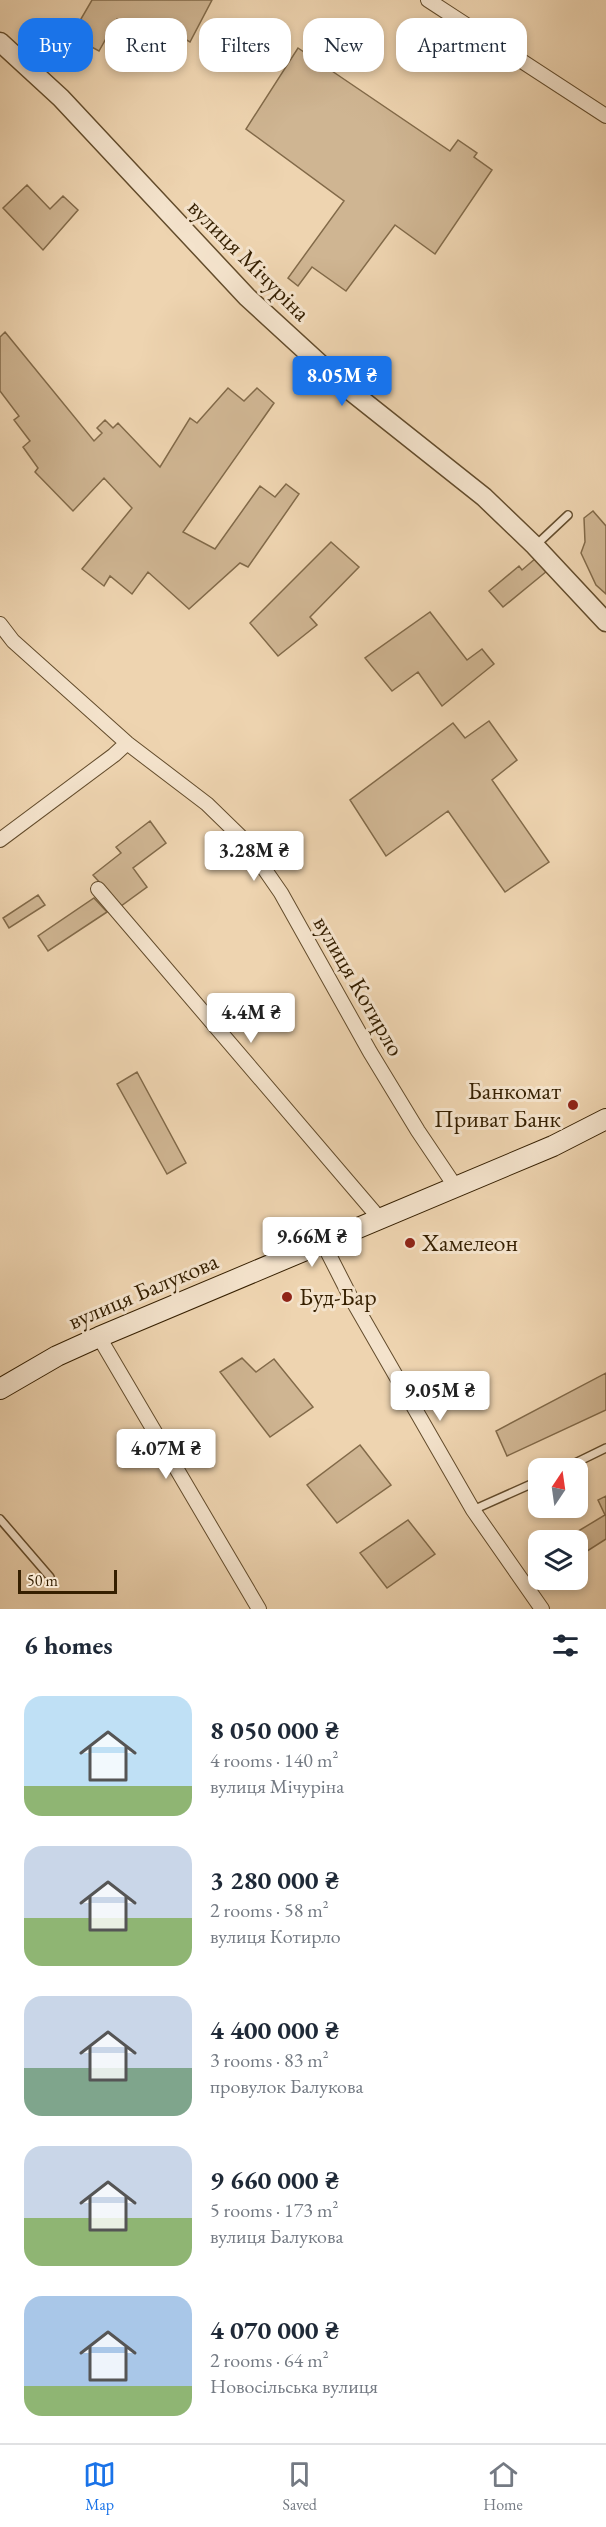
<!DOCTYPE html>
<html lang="en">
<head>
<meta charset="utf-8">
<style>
  :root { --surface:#fff; --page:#f2f2f3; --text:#1f2937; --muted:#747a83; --line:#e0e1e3; --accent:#1a73e8 }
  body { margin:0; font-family:"EB Garamond",serif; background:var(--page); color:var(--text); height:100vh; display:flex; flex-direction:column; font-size:22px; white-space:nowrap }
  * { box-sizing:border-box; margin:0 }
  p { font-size:20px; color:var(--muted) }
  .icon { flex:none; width:33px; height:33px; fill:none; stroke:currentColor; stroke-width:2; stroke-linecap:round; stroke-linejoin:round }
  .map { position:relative; height:1609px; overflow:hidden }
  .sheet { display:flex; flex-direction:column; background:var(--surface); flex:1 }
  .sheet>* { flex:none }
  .hud { position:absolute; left:18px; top:18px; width:570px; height:54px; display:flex; gap:12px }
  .needle { width:39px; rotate:13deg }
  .fabs { position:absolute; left:528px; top:1458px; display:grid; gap:12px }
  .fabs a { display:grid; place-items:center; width:60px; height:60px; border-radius:12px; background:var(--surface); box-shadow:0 3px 9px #0003; font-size:30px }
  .scale { position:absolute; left:18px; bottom:15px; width:99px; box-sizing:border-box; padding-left:6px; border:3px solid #351f00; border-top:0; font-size:16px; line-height:21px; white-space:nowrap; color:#351f00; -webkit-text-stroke:4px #f4e3cc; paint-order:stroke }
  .price { position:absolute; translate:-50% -51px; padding:0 14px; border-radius:6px; background:#fff; color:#222; font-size:20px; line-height:39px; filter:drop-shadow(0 2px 3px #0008) }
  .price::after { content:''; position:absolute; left:50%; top:36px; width:18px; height:14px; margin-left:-9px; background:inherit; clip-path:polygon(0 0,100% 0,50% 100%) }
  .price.active { background:var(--accent); color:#fff }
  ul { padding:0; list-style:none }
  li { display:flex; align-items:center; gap:18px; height:150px; padding:0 24px }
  li span { display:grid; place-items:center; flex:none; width:168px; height:120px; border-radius:18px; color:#555 }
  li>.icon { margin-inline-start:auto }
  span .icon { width:72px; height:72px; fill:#fffc; stroke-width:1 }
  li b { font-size:26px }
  h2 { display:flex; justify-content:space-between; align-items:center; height:72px; padding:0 24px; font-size:26px }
  .pill { padding:0 21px; border-radius:18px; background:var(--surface); box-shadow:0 3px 9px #0003; font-size:21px; line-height:54px }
  .pill.active { background:var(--accent); color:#fff }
  .tabs { display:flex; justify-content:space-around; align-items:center; height:84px; border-top:2px solid var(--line); background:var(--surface); font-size:16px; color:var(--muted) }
  .tabs a { display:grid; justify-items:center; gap:3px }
  .tabs .active { color:var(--accent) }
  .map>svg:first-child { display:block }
  .green { fill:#cfb592; stroke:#826a49; stroke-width:1.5 }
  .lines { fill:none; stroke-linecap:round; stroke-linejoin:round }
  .service-casing { stroke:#634c2c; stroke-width:10 }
  .minor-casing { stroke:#634c2c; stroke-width:16 }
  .tertiary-casing { stroke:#634c2c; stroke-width:21 }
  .secondary-casing { stroke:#351f00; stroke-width:22 }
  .service { stroke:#f4e3cc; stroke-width:7 }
  .minor { stroke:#f4e3cc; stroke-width:14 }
  .tertiary { stroke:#f4e3cc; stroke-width:18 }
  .secondary { stroke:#f4e3cc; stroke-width:20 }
  .poi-dot { fill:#8f2418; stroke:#f4e3cc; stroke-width:2 }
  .labels { text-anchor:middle; stroke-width:6; stroke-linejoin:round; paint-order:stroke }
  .street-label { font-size:24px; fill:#351f00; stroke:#f4e3cc }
  .poi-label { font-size:24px; fill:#351f00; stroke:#f4e3cc; text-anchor:start }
</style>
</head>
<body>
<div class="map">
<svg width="606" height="1609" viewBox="0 0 606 1609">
  <rect width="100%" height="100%" fill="#eed4b0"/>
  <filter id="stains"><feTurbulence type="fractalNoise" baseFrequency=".00333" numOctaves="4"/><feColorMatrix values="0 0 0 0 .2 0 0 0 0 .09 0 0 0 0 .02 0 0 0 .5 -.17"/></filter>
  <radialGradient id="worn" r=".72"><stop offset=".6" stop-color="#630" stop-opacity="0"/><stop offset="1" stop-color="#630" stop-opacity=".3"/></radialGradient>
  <path class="green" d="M92 0H212L190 42 160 25 152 39 117 19 99 51 71 36Z
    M298 48 450 151 458 140 477 153 474 157 492 170 435 254 395 225 346 291 312 267 298 286 288 278 344 201 246 129Z
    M27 185 50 209 63 196 78 210 43 250 3 208Z
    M5 332 94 441 102 433 97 428 105 420 113 428 118 423 160 467 190 418 197 423 228 388 244 401 257 388 274 403 183 532 215 549 260 486 275 497 286 484 299 494 248 567 240 563 189 609 148 572 132 594 110 576 104 586 82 569 132 508 104 478 73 511 35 472 38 468 23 447 30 441 14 420 19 416 0 391V337Z
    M593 511 606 526V594L596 585 581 553 585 542 584 518Z
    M331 542 359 567 310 617 317 625 278 656 250 623Z
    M536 558 547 571 503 607 489 591 519 566 522 570Z
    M430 612 467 660 482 649 494 664 442 706 418 672 392 691 365 658Z
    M489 721 517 760 492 780 549 862 505 892 448 811 386 856 350 800 453 723 465 738Z
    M150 821 166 843 133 868 147 887 121 906 93 875 121 853 116 847Z
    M38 895 45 905 9 928 3 918Z
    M94 898 107 912 48 951 38 936Z
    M137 1072 186 1163 167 1174 117 1084Z
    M242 1358 256 1372 274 1359 313 1407 270 1437 220 1372Z
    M606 1373V1410L507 1456 496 1431Z
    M360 1445 391 1485 337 1523 307 1485Z
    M606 1496V1539L578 1557V1540L565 1539 605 1515 598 1500Z
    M408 1520 435 1554 387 1588 360 1553Z"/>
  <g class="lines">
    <g class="service-casing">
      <path id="service" d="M535 546 568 515
        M565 1468 606 1448
        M473 1510 538 1481
        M0 1519 50 1577"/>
    </g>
    <g class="minor-casing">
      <path id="minor" d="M428 0 606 116
        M0 624 13 641 127 743 207 804 245 841 281 893 370 1052 418 1131 455 1186
        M0 840 114 755 127 743
        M98 889 380 1219
        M323 1243 350 1296 473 1510 542 1609
        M99 1337 259 1609"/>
    </g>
    <g class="tertiary-casing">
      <path id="tertiary" d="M0 42 61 98 247 297 343 385 484 497 535 546 606 622"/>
    </g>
    <g class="secondary-casing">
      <path id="secondary" d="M0 1389 57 1356 99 1337 553 1146 606 1119"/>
    </g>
    <use href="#service" class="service"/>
    <use href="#minor" class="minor"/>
    <use href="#tertiary" class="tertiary"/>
    <use href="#secondary" class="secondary"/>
  </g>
  <g class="poi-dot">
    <circle cx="573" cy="1105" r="6"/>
    <circle cx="410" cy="1243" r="6"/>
    <circle cx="287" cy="1297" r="6"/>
  </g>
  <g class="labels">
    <g class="street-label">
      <text transform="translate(249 260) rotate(45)" y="8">вулиця Мічуріна</text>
      <text transform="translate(359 986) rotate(60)" y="8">вулиця Котирло</text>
      <text transform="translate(143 1291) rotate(-23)" y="8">вулиця Балукова</text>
    </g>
    <g class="poi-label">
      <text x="561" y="1099" text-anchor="end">Банкомат<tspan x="561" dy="28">Приват Банк</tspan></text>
      <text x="422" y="1251">Хамелеон</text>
      <text x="299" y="1305">Буд-Бар</text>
    </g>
  </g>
  <rect width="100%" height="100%" filter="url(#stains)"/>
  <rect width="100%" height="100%" fill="url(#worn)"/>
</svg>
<div class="fabs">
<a><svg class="needle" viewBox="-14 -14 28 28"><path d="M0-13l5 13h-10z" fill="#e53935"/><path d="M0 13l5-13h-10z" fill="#747a83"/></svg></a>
<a><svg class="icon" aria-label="layers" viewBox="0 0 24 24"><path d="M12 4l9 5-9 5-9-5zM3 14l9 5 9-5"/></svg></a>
</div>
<div class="scale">50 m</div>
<b class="price active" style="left:342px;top:407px">8.05M ₴</b>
<b class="price" style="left:254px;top:882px">3.28M ₴</b>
<b class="price" style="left:251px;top:1044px">4.4M ₴</b>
<b class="price" style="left:312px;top:1268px">9.66M ₴</b>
<b class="price" style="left:440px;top:1422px">9.05M ₴</b>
<b class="price" style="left:166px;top:1480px">4.07M ₴</b>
<div class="hud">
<a class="pill active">Buy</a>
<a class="pill">Rent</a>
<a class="pill">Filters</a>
<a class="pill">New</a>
<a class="pill">Apartment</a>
</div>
</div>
<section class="sheet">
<h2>6 homes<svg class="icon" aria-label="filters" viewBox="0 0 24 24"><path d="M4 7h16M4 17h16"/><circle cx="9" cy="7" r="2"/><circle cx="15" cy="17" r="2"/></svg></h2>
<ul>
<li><span style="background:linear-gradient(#bfe0f5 75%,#8fb573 0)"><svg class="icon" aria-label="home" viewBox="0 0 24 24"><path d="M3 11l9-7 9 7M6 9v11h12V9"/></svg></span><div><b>8 050 000 ₴</b><p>4 rooms · 140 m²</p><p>вулиця Мічуріна</p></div></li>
<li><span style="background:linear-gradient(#c9d6e8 60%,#8fb573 0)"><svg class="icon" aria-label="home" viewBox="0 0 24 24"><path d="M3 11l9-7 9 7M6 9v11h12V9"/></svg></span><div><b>3 280 000 ₴</b><p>2 rooms · 58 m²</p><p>вулиця Котирло</p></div></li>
<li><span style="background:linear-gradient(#c9d6e8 60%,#7fa58c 0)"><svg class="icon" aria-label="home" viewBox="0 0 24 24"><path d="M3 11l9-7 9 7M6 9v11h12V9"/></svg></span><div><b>4 400 000 ₴</b><p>3 rooms · 83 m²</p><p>провулок Балукова</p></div></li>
<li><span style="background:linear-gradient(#c9d6e8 60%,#8fb573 0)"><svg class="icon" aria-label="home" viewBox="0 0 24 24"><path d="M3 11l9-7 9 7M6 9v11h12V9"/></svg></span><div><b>9 660 000 ₴</b><p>5 rooms · 173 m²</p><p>вулиця Балукова</p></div></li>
<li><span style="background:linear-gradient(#a9c7e8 75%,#8fb573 0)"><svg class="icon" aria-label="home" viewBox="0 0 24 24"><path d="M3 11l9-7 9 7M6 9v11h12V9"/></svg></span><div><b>4 070 000 ₴</b><p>2 rooms · 64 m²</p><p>Новосільська вулиця</p></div></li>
</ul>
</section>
<nav class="tabs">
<a class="active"><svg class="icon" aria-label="map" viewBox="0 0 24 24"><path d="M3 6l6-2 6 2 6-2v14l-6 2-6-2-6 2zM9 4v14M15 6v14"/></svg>Map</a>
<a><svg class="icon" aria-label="saved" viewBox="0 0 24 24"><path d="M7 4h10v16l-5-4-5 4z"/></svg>Saved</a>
<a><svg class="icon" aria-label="home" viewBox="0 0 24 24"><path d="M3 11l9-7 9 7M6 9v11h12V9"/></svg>Home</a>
</nav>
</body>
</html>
